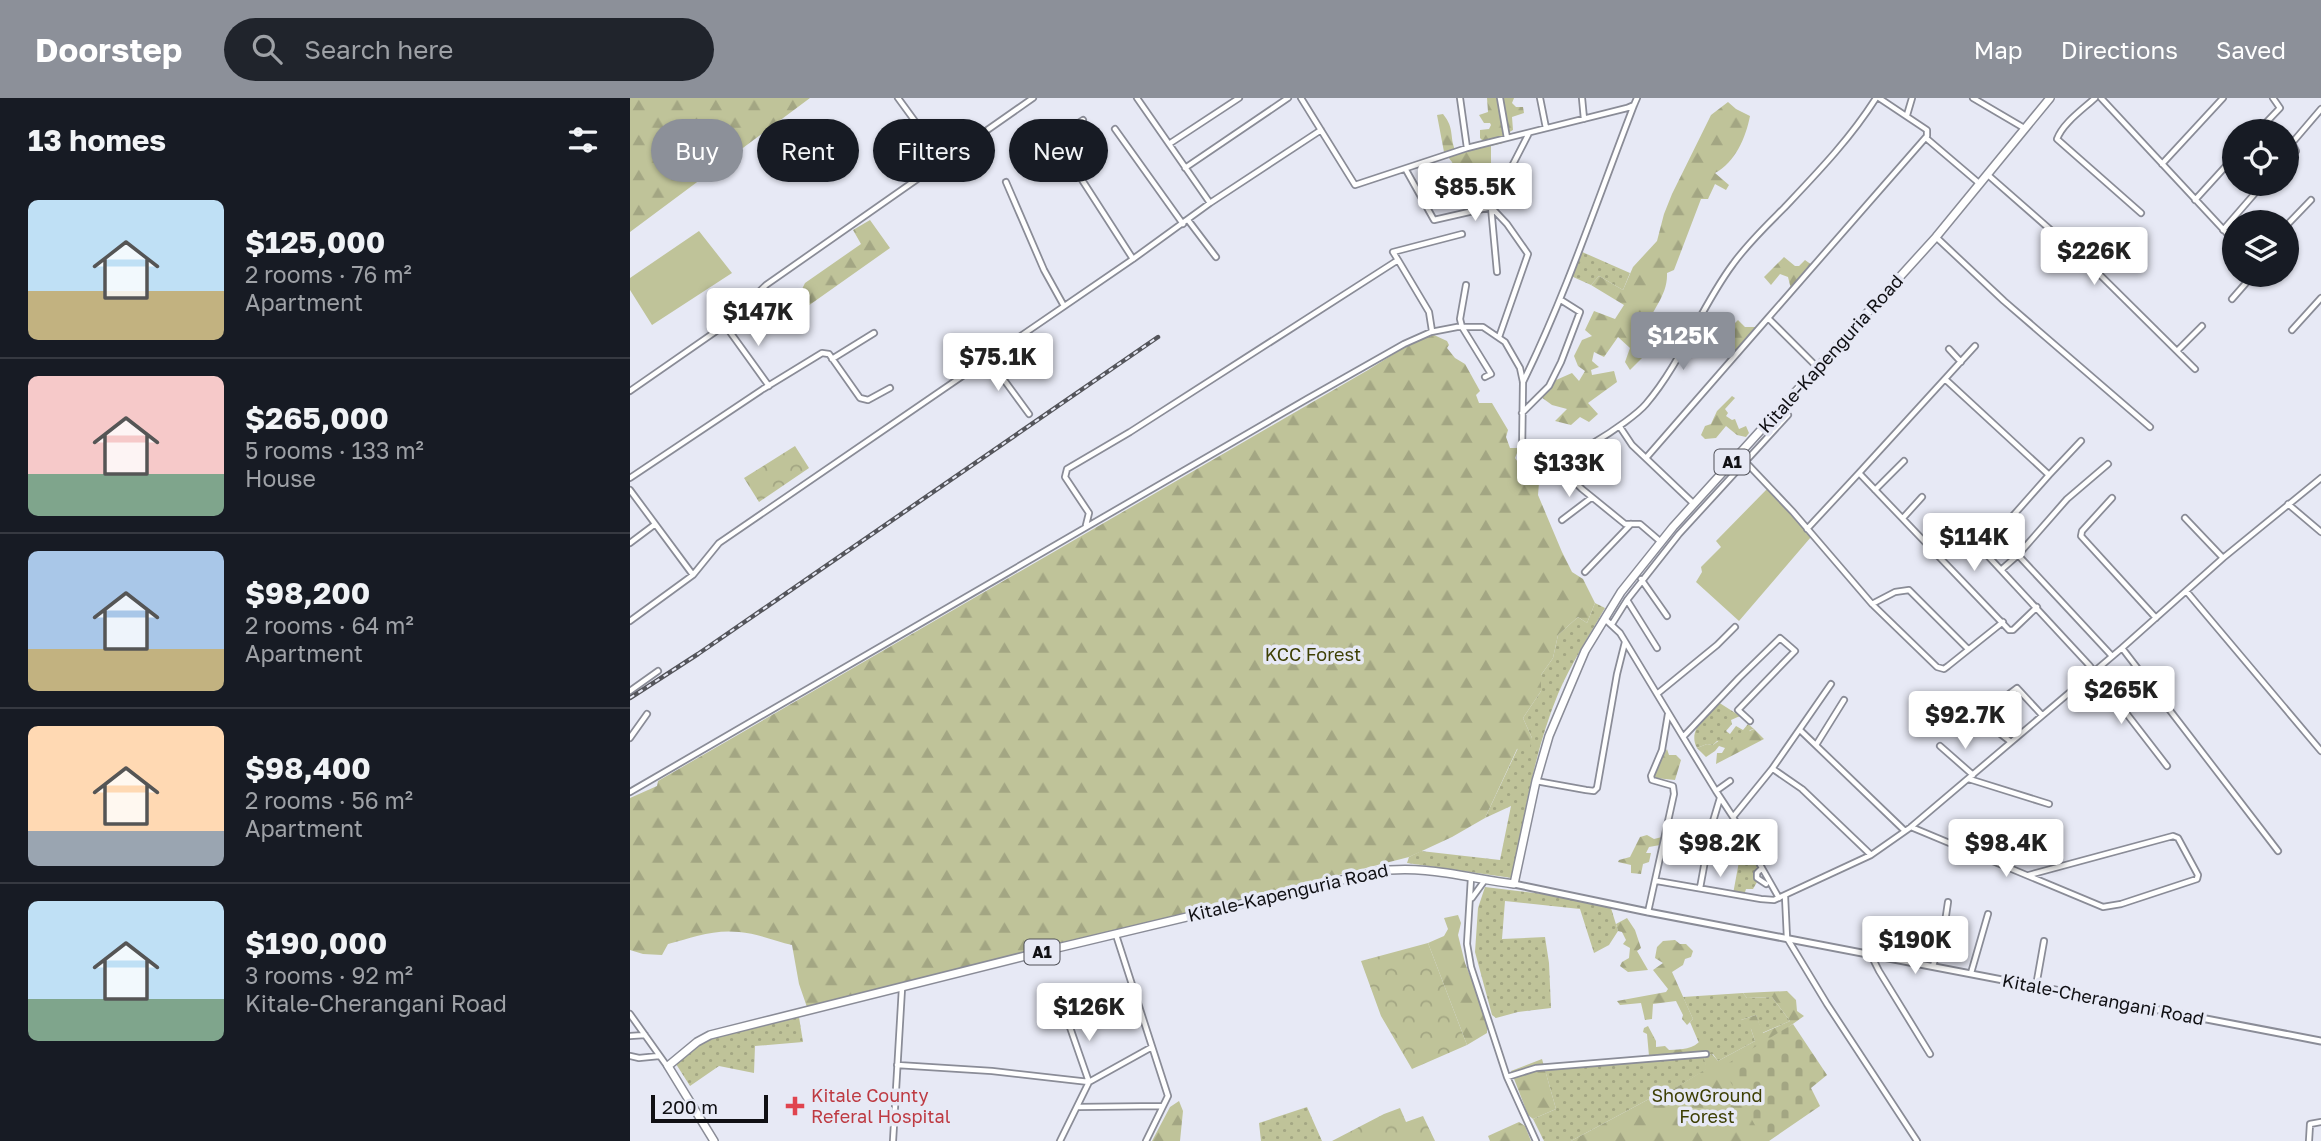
<!DOCTYPE html>
<html lang="en">
<head>
<meta charset="utf-8">
<style>
  :root { --surface:#171b24; --page:#20242c; --text:#f1f3f6; --muted:#9ea1a6; --line:#363941; --accent:#8c9099 }
  body { margin:0; font-family:"Golos Text",sans-serif; background:var(--page); color:var(--text); height:100vh; display:flex; flex-direction:column; font-size:26px; white-space:nowrap }
  * { box-sizing:border-box; margin:0 }
  p { font-size:23px; color:var(--muted) }
  .icon { flex:none; width:38px; height:38px; fill:none; stroke:currentColor; stroke-width:2; stroke-linecap:round; stroke-linejoin:round }
  .map { position:relative; flex:1; overflow:hidden }
  .panel { display:flex; flex-direction:column; background:var(--surface); width:630px }
  .panel>* { flex:none }
  .top-card { position:absolute; left:21px; top:21px; width:665px; height:63px; display:flex; gap:14px }
  .tools { position:absolute; left:1592px; top:21px; display:grid; gap:14px }
  .tools a { display:grid; place-items:center; width:77px; height:77px; border-radius:50%; background:var(--surface); box-shadow:0 2px 5px #0004; font-size:35px }
  .scale { position:absolute; left:21px; bottom:18px; width:117px; box-sizing:border-box; padding-left:7px; border:4px solid #101014; border-top:0; font-size:19px; line-height:24px; white-space:nowrap; color:#101014; -webkit-text-stroke:5px #e7e9f5; paint-order:stroke }
  .price { position:absolute; translate:-50% -60px; padding:0 16px; border-radius:7px; background:#fff; color:#222; font-size:23px; line-height:46px; filter:drop-shadow(0 2px 4px #0008) }
  .price::after { content:''; position:absolute; left:50%; top:42px; width:21px; height:16px; margin-left:-10px; background:inherit; clip-path:polygon(0 0,100% 0,50% 100%) }
  .price.selected { background:var(--accent); color:#fff }
  ul { padding:0; list-style:none }
  li { display:flex; align-items:center; gap:21px; height:175px; padding:0 28px }
  li+li { border-top:2px solid var(--line) }
  li span { display:grid; place-items:center; flex:none; width:196px; height:140px; border-radius:10px; color:#555 }
  li>.icon { margin-inline-start:auto }
  span .icon { width:84px; height:84px; fill:#fffc; stroke-width:1 }
  li b { font-size:30px }
  h2 { display:flex; justify-content:space-between; align-items:center; height:84px; padding:0 28px; font-size:30px }
  .tag { padding:0 24px; border-radius:32px; background:var(--surface); box-shadow:0 2px 5px #0004; font-size:24px; line-height:63px }
  .tag.selected { background:var(--accent); color:#fff }
  header { display:flex; align-items:center; gap:42px; box-sizing:border-box; height:98px; padding:0 35px; background:var(--accent); color:#fff }
  header strong { font-size:33px }
  nav { display:flex; gap:38px; margin-inline-start:auto; font-size:24px }
  .search { width:490px; height:63px; background:var(--page); display:flex; align-items:center; gap:18px; box-sizing:border-box; padding:0 24px; border-radius:38px; color:var(--muted); font-size:26px }
  main { display:flex; flex:1; min-height:0 }
  .map>svg:first-child { display:block }
  .grass { fill:url(#grass-dots) }
  .forest { fill:url(#forest-firs) }
  .cemetery { fill:url(#cemetery-stones) }
  .park { fill:url(#park-crowns) }
  .pitch { fill:#bfc399 }
  .lines { fill:none; stroke-linecap:round; stroke-linejoin:round }
  .minor-casing { stroke:#8a8c97; stroke-width:8 }
  .major-casing { stroke:#8a8c97; stroke-width:9 }
  .highway-casing { stroke:#8a8c97; stroke-width:10 }
  .minor { stroke:#fff; stroke-width:4.5 }
  .major { stroke:#fff; stroke-width:5 }
  .highway { stroke:#fff; stroke-width:7 }
  .rail-casing { stroke:#54555b; stroke-width:4.5 }
  .rail { stroke:#e7e9f5; stroke-width:2; stroke-dasharray:5; stroke-linecap:butt }
  .health-dot { fill:#e0444e; stroke:#e7e9f5; stroke-width:2.5 }
  .labels { text-anchor:middle; stroke-width:7; stroke-linejoin:round; paint-order:stroke }
  .shield { fill:#e7e9f5; stroke:#505158; stroke-width:2 }
  .shield-label { font-size:16px; font-weight:bold; fill:#101014 }
  .street-label { font-size:18px; fill:#101014; stroke:#e7e9f5 }
  .park-label { font-size:18px; fill:#3d3f04; stroke:#e7e9f5 }
  .health-label { font-size:18px; fill:#be3a42; stroke:#e7e9f5; text-anchor:start }
</style>
</head>
<body>
<header>
<strong>Doorstep</strong>
<div class="search"><svg class="icon" aria-label="search" viewBox="0 0 24 24"><circle cx="10" cy="10" r="6"/><path d="M15 15l6 6"/></svg>Search here</div>
<nav><a>Map</a><a>Directions</a><a>Saved</a></nav>
</header>
<main>
<section class="panel">
<h2>13 homes<svg class="icon" aria-label="filters" viewBox="0 0 24 24"><path d="M4 7h16M4 17h16"/><circle cx="9" cy="7" r="2"/><circle cx="15" cy="17" r="2"/></svg></h2>
<ul>
<li><span style="background:linear-gradient(#bfe0f5 65%,#c2b280 0)"><svg class="icon" aria-label="home" viewBox="0 0 24 24"><path d="M3 11l9-7 9 7M6 9v11h12V9"/></svg></span><div><b>$125,000</b><p>2 rooms · 76 m²</p><p>Apartment</p></div></li>
<li><span style="background:linear-gradient(#f6c9c9 70%,#7fa58c 0)"><svg class="icon" aria-label="home" viewBox="0 0 24 24"><path d="M3 11l9-7 9 7M6 9v11h12V9"/></svg></span><div><b>$265,000</b><p>5 rooms · 133 m²</p><p>House</p></div></li>
<li><span style="background:linear-gradient(#a9c7e8 70%,#c2b280 0)"><svg class="icon" aria-label="home" viewBox="0 0 24 24"><path d="M3 11l9-7 9 7M6 9v11h12V9"/></svg></span><div><b>$98,200</b><p>2 rooms · 64 m²</p><p>Apartment</p></div></li>
<li><span style="background:linear-gradient(#ffd9b3 75%,#9aa5b1 0)"><svg class="icon" aria-label="home" viewBox="0 0 24 24"><path d="M3 11l9-7 9 7M6 9v11h12V9"/></svg></span><div><b>$98,400</b><p>2 rooms · 56 m²</p><p>Apartment</p></div></li>
<li><span style="background:linear-gradient(#bfe0f5 70%,#7fa58c 0)"><svg class="icon" aria-label="home" viewBox="0 0 24 24"><path d="M3 11l9-7 9 7M6 9v11h12V9"/></svg></span><div><b>$190,000</b><p>3 rooms · 92 m²</p><p>Kitale-Cherangani Road</p></div></li>
</ul>
</section>
<div class="map">
<svg width="1691" height="1043" viewBox="0 0 1691 1043">
  <defs>
    <pattern id="grass-dots" width="8" height="8" patternUnits="userSpaceOnUse" patternTransform="scale(1.75)"><rect width="8" height="8" fill="#bfc399"/><path d="M2 2h.1M6 6h.1" fill="none" stroke="#a3a683" stroke-width="1.8" stroke-linecap="round"/></pattern>
    <pattern id="forest-firs" width="22" height="20" patternUnits="userSpaceOnUse" patternTransform="scale(1.75)"><rect width="22" height="20" fill="#bfc399"/><path d="M5 1l3.5 6h-7zM16 11l3.5 6h-7z" fill="#a3a683"/></pattern>
    <pattern id="cemetery-stones" width="16" height="16" patternUnits="userSpaceOnUse" patternTransform="scale(1.75)"><rect width="16" height="16" fill="#bfc399"/><path d="M2 7V4a2 2 0 0 1 4 0v3zM10 15v-3a2 2 0 0 1 4 0v3z" fill="#a3a683"/></pattern>
    <pattern id="park-crowns" width="20" height="18" patternUnits="userSpaceOnUse" patternTransform="scale(1.75)"><rect width="20" height="18" fill="#bfc399"/><path d="M2 6a3 3 0 1 1 6 0M12 15a3 3 0 1 1 6 0" fill="none" stroke="#a3a683"/></pattern>
  </defs>
  <rect width="100%" height="100%" fill="#e7e9f5"/>
  <path class="grass" d="M950 153 1000 175 993 192 969 178 961 187 941 178Z
    M965 505 975 510C959 538 941 566 928 596 904 654 894 719 882 780L777 765 779 759 791 753 870 762 881 708 855 720 888 650 902 640 893 620 911 593V577L923 560 928 537 948 519 957 525Z
    M1088 604 1110 618 1101 622 1102 626 1096 633 1100 636 1106 628 1113 632 1118 626 1124 631 1120 632 1116 639 1102 643H1087L1083 647 1077 646 1067 650C1057 632 1077 617 1088 604Z
    M1113 742 1129 770 1124 781 1127 784 1123 791H1116L1114 797 1103 796Z
    M855 789 930 798 981 810 988 833 979 847 964 855 950 811 875 803 872 841 915 839 919 865 921 910 888 914 866 920 862 917 845 854 848 810Z
    M1113 895 1117 900 1142 899 1160 923 1132 935 1126 917 1111 922 1121 931 1125 943 1088 963 1083 956 1079 957 1077 952 1079 950 1072 942 1069 945 1060 924 1063 921 1053 899Z
    M169 919 173 944 125 948 124 975 89 968 60 988 46 966 76 942Z
    M1074 959 1077 971 1034 997 1019 1001 941 1043H914L903 1021 926 1011 915 972Z
    M677 1009 692 1043H631L629 1025Z"/>
  <path class="forest" d="M0 0H180L0 134Z
    M857 0H884L882 5 886 9H893L894 15 882 19 883 32 871 39 873 45 861 48V67L846 74 843 71 836 74 833 79 827 80 822 64 814 54 807 17 813 16C826 32 818 39 827 56L841 47 854 44 850 40V32L859 31 861 27 860 25H854L849 17 858 14Z
    M1098 4 1106 11 1120 18C1116 39 1105 65 1085 75L1099 87 1096 92 1085 86 1078 101H1071L1044 172 1037 175C1038 198 1021 212 1014 234L1030 242 1000 272 995 264 1000 250 988 239 974 259 964 254 962 263 969 269 961 272 962 277 984 273 987 284 958 305 968 316 959 324 950 319 941 327 925 323 937 311 922 307 911 299 926 282 942 275 949 283 955 273 948 268 944 258 952 242 962 238 955 232 964 213 985 221 994 207 961 187 969 178 993 192 1003 169 1027 143 1034 116 1042 96 1081 17Z
    M240 122 260 150 178 208 170 195 175 185 231 146 223 132Z
    M1154 159 1165 168H1169L1175 162 1182 167 1161 191 1158 179 1150 176 1141 187 1134 179Z
    M1108 222 1115 229H1127L1106 253 1103 250 1105 247 1095 237 1088 239 1087 236 1099 225 1104 226Z
    M804 237 817 243 819 247 817 250 825 260 835 266 850 293 846 297 849 305H862L878 332 876 339 880 350H889L885 360 892 370 904 374 909 385 908 397 932 454 942 474 953 481 965 505 957 525 948 519 928 537 923 560 911 577V593L893 620 902 640 900 649 887 651 855 720 822 739 779 759 178 912 169 886 162 847C145 843 126 835 109 834 84 831 61 840 38 846L32 857 13 856 0 852V700L27 688 28 683 738 272 778 247Z
    M1102 298 1105 300 1095 311 1098 315 1096 318 1102 322 1105 321 1109 331 1116 328 1119 335 1116 339 1107 337 1096 328 1086 340 1075 341 1071 337 1075 328 1081 326 1087 313Z
    M1124 631 1134 641 1086 666 1087 655H1092L1095 650 1089 648 1085 653 1076 659 1067 650 1077 646 1083 647 1095 638 1098 643H1102L1104 636 1116 639 1115 635Z
    M1037 651 1039 657H1046L1051 662 1045 682 1025 680 1023 677Z
    M1017 737 1024 741 1032 739 1030 747 1019 749 1016 755H1021L1019 764 1013 766 1011 776 1001 775V767L988 764 989 762 1000 759 1010 739Z
    M828 817 831 825 828 837 835 865 857 921V935L837 947 798 845 814 838 818 831 814 820Z
    M997 820 1005 832 1011 850 1007 853 1018 872 998 874 990 868 992 864 999 860 1000 850 993 846 996 842 992 834 988 833 986 826Z
    M1045 842 1050 846H1056L1063 853 1061 859 1055 861 1053 867 1042 874 1063 921 1057 927 1052 921 1053 917 1046 903 1023 906 1022 921 1015 922 1011 905 990 907 987 903 1036 894 1038 891 1023 872 1033 865 1025 860 1027 849 1033 843Z
    M1157 893 1166 902 1167 913 1174 918 1153 933 1134 1043H941L1019 1001 1034 997 1076 971 1074 959 1082 956 1088 963 1125 943 1121 931 1112 930 1111 922 1126 917 1133 935 1160 923 1142 899 1117 900 1113 895Z
    M1018 928 1026 943V949L1035 948 1039 952C1052 951 1063 952 1072 941L1080 947V951L1070 955 1019 958 1017 936 1013 934 1014 930Z
    M912 961 926 1011 903 1021 898 1017 881 973Z
    M549 1003 553 1013 550 1043H522L540 1009Z
    M889 1024 895 1028 901 1043H860L858 1038Z"/>
  <path class="cemetery" d="M1163 926 1197 977 1181 990 1190 1008 1139 1043H1134L1092 969Z"/>
  <path class="park" d="M165 348 179 370 129 404 114 380Z
    M798 845 837 947 782 971 751 918 731 863Z
    M770 1010 776 1024 793 1018 805 1043H702L754 1016Z"/>
  <path class="pitch" d="M69 133 102 175 22 227 0 192V180Z
    M1138 390 1181 439 1109 523 1066 484 1072 474 1071 469 1091 449 1086 443Z"/>
  <g class="lines">
    <g class="minor-casing">
      <path id="minor" d="M268 0 314 63
        M507 0 580 105
        M671 0 725 87 837 50 997 10 1004 7 1007 0
        M830 0 837 50
        M870 0 877 40
        M910 0 916 30
        M952 0 954 21
        M1343 0 1394 30
        M1465 0C1452 12 1433 25 1427 41L1511 115
        M1471 0 1605 144
        M1277 17 1282 0
        M453 22 425 40 503 161
        M485 31 553 126
        M1628 33 1650 10 1643 0
        M1296 40 1350 86
        M539 46 609 0
        M1657 61 1666 53 1662 45 1691 11
        M1532 66 1593 0
        M555 70 658 0
        M776 72 804 122 861 109
        M1358 77 1456 163 1565 271
        M376 84 414 172 434 208
        M1565 102 1605 58
        M861 109 877 126 898 156 869 239
        M558 122 586 159
        M1657 127 1681 102
        M1593 132 1633 86
        M1306 139 1374 203 1520 329
        M768 162 799 214 802 233
        M867 174 861 109 899 35
        M836 187 830 221 832 229 861 276 855 279
        M1602 201 1623 177
        M95 227 139 288
        M1662 232 1691 200
        M1345 248 1229 375 1379 532H1383L1407 509
        M1319 251 1331 264
        M1547 253 1572 228
        M358 260 399 316
        M202 261 244 235
        M1188 270 1138 220 1297 38V32L1249 0
        M1315 281 1419 377 1365 438
        M893 284C937 194 968 100 1004 7
        M0 293 95 227 136 187 403 0
        M892 315 919 288 931 264 950 214 931 202
        M990 329 1002 347 1064 406
        M1109 357 1163 414 1242 506 1307 569 1314 571 1318 568 1373 524
        M1016 360 1138 220
        M924 364 952 391 995 426H1010L1031 444
        M1419 377 1451 343
        M0 380 133 291 192 255 199 256 230 300 238 302 260 290
        M0 392 63 477
        M1245 392 1274 363
        M1482 400 1452 433 1451 438 1526 520
        M1658 406 1691 434
        M1273 420 1292 399
        M1555 420 1593 460
        M932 422 961 400
        M456 427 459 415 435 379 437 371 500 334 768 162 763 154 832 136
        M1177 431 1229 375
        M0 445 24 427
        M1388 457 1437 401 1478 366
        M1358 458 1459 567 1537 668
        M1371 472 1388 457 1482 558
        M955 474 1001 426
        M1011 481 1037 518
        M1557 494 1691 653
        M997 502 1049 436 1158 317
        M1242 506 1265 494 1279 492 1338 551
        M975 521 990 535 1053 639 1109 580 1150 540 1165 553 1108 612 1120 623
        M0 523 63 477 89 445 503 161 580 105 691 32
        M982 526 997 502 1027 550
        M1492 550 1648 753
        M0 593 28 573
        M1027 596 1087 547 1105 529
        M1379 596 1387 590 1412 617
        M1351 621 1381 644
        M1170 632 1275 733
        M1053 639 1086 693
        M0 640 17 616
        M1186 647 1214 602
        M1310 648 1343 677
        M1143 671 1172 691 1241 757
        M1339 681 1419 706
        M906 683 956 692 964 693 967 690 987 576 995 544
        M1100 683 1086 693 1103 719 1142 671 1201 586
        M0 694 677 301 774 246 801 234 827 229H853L875 244 890 270 893 284 892 357 902 370C923 374 1001 324 1016 306 1052 264 1070 210 1103 166 1118 145 1136 128 1154 110 1187 75 1220 41 1246 0
        M1103 719 1149 800
        M1281 729 1473 809 1491 806 1567 781 1568 777 1548 740 1543 738 1399 777
        M1132 770 1127 775V780L1136 786
        M841 780 837 846 841 869 877 979 906 1043
        M1027 783 1131 801 1144 802 1241 757 1281 729 1492 550 1593 460 1691 380
        M1070 790 1081 730 1090 700
        M1155 798 1157 840 1197 906 1287 1043
        M842 800 855 782
        M1018 814 1044 696 1043 688 1022 682 1021 678 1032 652 1038 616
        M486 837 538 998 516 1043
        M1241 857 1249 873 1300 956
        M1303 868 1314 831 1318 804
        M1341 875 1358 816
        M1406 888 1414 843
        M0 916 37 968
        M0 938 15 937
        M0 958 9 960 29 958
        M267 967 362 973 459 984 522 949
        M877 979 906 970 1076 956
        M448 1009 533 1008
        M263 1043 272 890
        M430 1043 459 984 435 915
        M1679 1043 1680 1026 1691 1024"/>
    </g>
    <g class="major-casing">
      <path id="major" d="M884 786 1018 814 1691 943"/>
    </g>
    <g class="highway-casing">
      <path id="highway" d="M84 1043 38 968 67 944 80 937 423 851 745 774C792 766 837 780 884 786L906 683 919 638 955 553 991 494 1043 429 1306 139 1420 0"/>
    </g>
    <use href="#minor" class="minor"/>
    <use href="#major" class="major"/>
    <use href="#highway" class="highway"/>
    <g class="rail-casing">
      <path id="rail" d="M0 600 68 556 528 239"/>
    </g>
    <use href="#rail" class="rail"/>
  </g>
  <path class="health-dot" d="M161.5 997.5h7v7h7v7h-7v7h-7v-7h-7v-7h7z"/>
  <g class="labels">
    <g class="shield">
      <rect x="1084.5" y="351.5" width="35" height="25" rx="5"/>
      <rect x="394.5" y="841.5" width="35" height="25" rx="5"/>
    </g>
    <g class="shield-label">
      <text x="1102" y="370">A1</text>
      <text x="412" y="860">A1</text>
    </g>
    <g class="street-label">
      <text transform="translate(1201 256) rotate(-48)" y="6">Kitale-Kapenguria Road</text>
      <text transform="translate(658 795) rotate(-13)" y="6">Kitale-Kapenguria Road</text>
      <text transform="translate(1473 902) rotate(11)" y="6">Kitale-Cherangani Road</text>
    </g>
    <g class="park-label">
      <text x="683" y="563">KCC Forest</text>
      <text x="1077" y="1004">ShowGround<tspan x="1077" dy="21">Forest</tspan></text>
    </g>
    <g class="health-label">
      <text x="181" y="1004">Kitale County<tspan x="181" dy="21">Referal Hospital</tspan></text>
    </g>
  </g>
</svg>
<div class="tools">
<a><svg class="icon" aria-label="locate" viewBox="0 0 24 24"><circle cx="12" cy="12" r="6"/><path d="M12 2v4M12 18v4M2 12h4M18 12h4"/></svg></a>
<a><svg class="icon" aria-label="layers" viewBox="0 0 24 24"><path d="M12 4l9 5-9 5-9-5zM3 14l9 5 9-5"/></svg></a>
</div>
<div class="scale">200 m</div>
<b class="price" style="left:845px;top:125px">$85.5K</b>
<b class="price" style="left:1464px;top:189px">$226K</b>
<b class="price" style="left:128px;top:250px">$147K</b>
<b class="price selected" style="left:1053px;top:274px">$125K</b>
<b class="price" style="left:368px;top:295px">$75.1K</b>
<b class="price" style="left:939px;top:401px">$133K</b>
<b class="price" style="left:1344px;top:475px">$114K</b>
<b class="price" style="left:1491px;top:628px">$265K</b>
<b class="price" style="left:1335px;top:653px">$92.7K</b>
<b class="price" style="left:1090px;top:781px">$98.2K</b>
<b class="price" style="left:1376px;top:781px">$98.4K</b>
<b class="price" style="left:1285px;top:878px">$190K</b>
<b class="price" style="left:459px;top:945px">$126K</b>
<div class="top-card">
<a class="tag selected">Buy</a>
<a class="tag">Rent</a>
<a class="tag">Filters</a>
<a class="tag">New</a>
</div>
</div>
</main>
</body>
</html>
